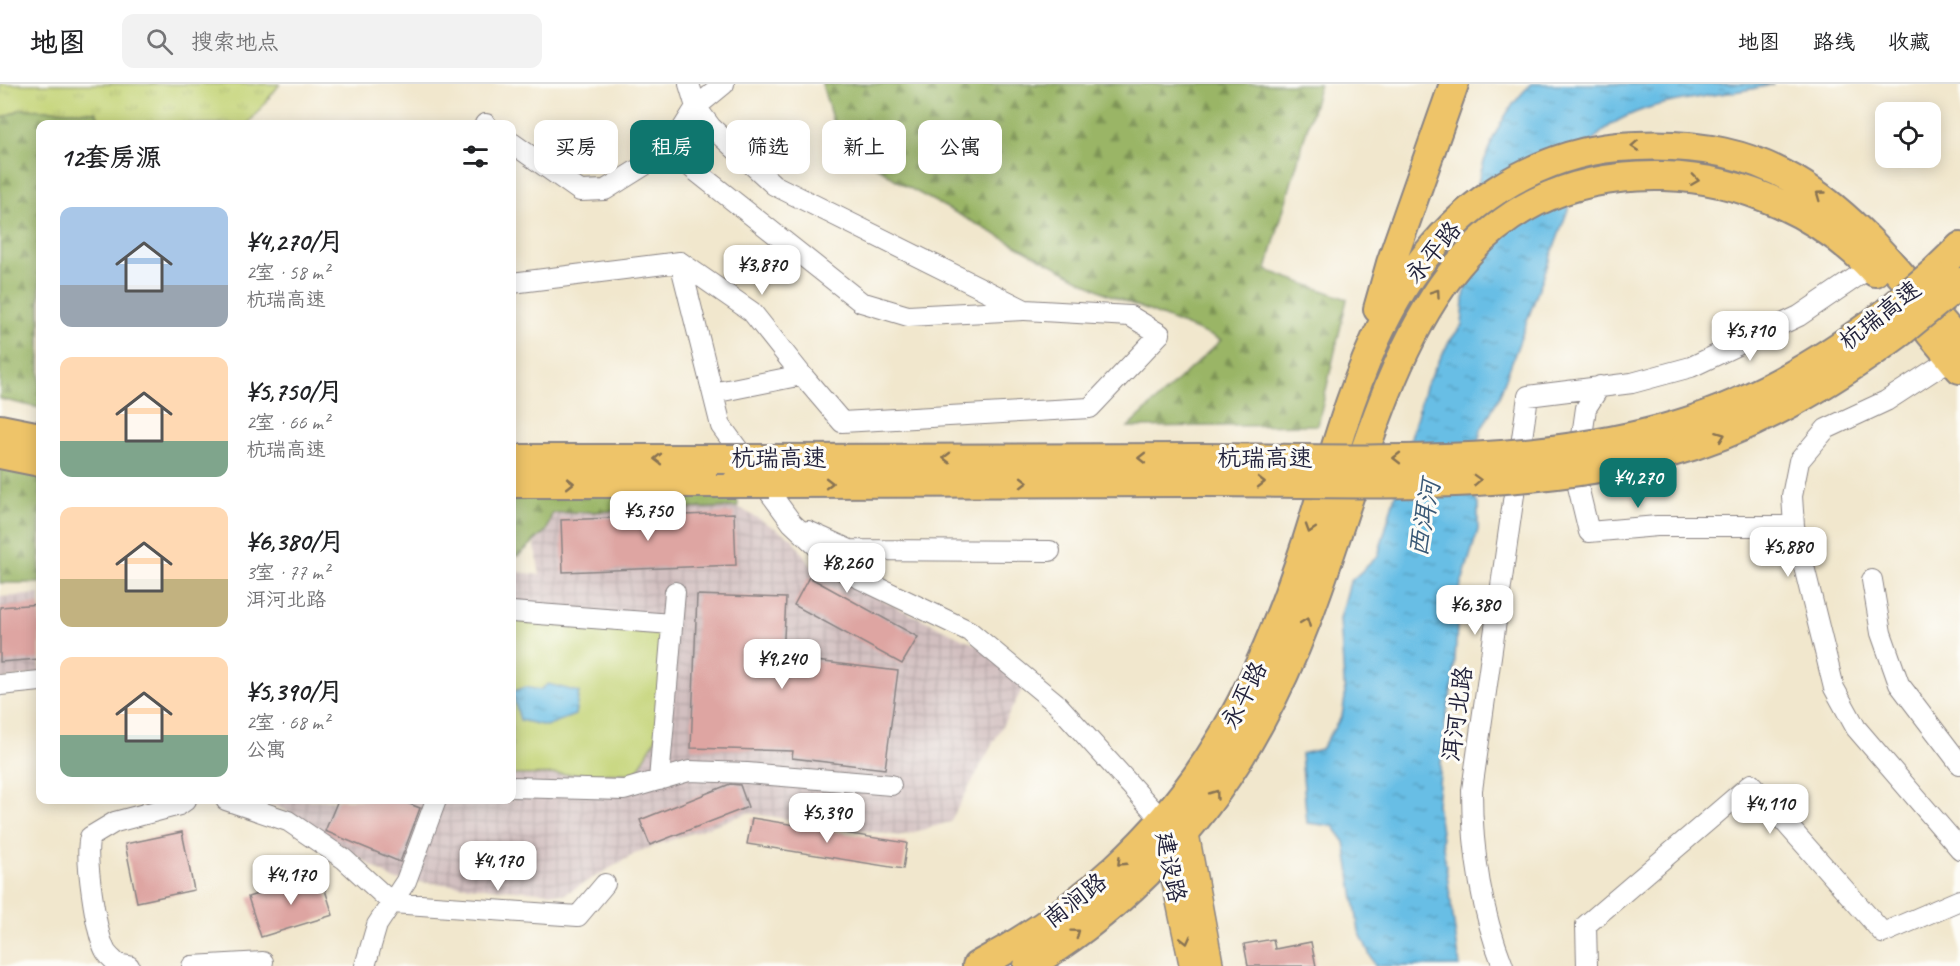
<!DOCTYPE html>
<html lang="zh">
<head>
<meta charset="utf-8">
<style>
  :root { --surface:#fff; --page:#f2f2f2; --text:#202124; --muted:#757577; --line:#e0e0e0; --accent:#0f766e }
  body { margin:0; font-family:Caveat,"LXGW WenKai TC",sans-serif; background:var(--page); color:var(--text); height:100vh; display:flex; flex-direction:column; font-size:22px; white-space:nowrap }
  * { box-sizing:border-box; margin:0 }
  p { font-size:20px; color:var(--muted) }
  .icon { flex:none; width:33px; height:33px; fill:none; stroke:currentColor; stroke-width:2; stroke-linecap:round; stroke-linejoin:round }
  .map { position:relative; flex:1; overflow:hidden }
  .drawer { position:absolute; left:36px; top:36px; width:480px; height:684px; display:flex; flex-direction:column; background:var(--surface); border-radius:12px; box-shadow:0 3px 15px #0003 }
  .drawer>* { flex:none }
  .hud { position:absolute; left:534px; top:36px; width:570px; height:54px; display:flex; gap:12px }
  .tools { position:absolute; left:1875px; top:18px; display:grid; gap:12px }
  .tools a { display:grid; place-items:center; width:66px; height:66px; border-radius:12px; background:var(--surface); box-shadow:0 3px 15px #0003; font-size:30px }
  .price { position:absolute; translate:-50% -51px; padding:0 14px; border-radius:12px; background:#fff; color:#222; font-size:20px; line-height:39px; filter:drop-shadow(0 2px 3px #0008) }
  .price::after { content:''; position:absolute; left:50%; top:36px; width:18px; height:14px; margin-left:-9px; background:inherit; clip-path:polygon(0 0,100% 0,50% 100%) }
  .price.current { background:var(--accent); color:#fff }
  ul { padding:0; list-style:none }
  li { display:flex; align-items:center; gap:18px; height:150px; padding:0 24px }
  li span { display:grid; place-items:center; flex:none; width:168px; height:120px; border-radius:12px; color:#555 }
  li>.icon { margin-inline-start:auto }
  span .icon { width:72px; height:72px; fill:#fffc; stroke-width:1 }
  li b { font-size:26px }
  h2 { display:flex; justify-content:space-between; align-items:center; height:72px; padding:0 24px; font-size:26px }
  .chip { padding:0 21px; border-radius:12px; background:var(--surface); box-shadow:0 3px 15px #0003; font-size:21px; line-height:54px }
  .chip.current { background:var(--accent); color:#fff }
  header { display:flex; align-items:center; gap:36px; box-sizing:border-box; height:84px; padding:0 30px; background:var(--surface); border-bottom:2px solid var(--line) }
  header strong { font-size:28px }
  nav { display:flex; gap:33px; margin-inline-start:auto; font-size:21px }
  .search { width:420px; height:54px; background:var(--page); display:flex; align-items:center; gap:15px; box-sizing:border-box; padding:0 21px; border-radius:12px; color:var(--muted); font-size:22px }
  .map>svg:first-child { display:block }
  .industrial { fill:url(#industrial-grid) }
  .grass { fill:url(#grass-tufts); stroke:#727a58; stroke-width:1.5 }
  .forest { fill:url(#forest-firs); stroke:#5e6c50; stroke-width:1.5 }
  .garden { fill:#c3d375; stroke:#727a58; stroke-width:1.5 }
  .water { fill:url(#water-ripples); stroke:#457090; stroke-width:1.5 }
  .building { fill:#dea5a2 }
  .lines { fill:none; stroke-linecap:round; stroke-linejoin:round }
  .minor-casing { stroke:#8a8484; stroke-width:22 }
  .major-casing { stroke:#8a8484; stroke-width:27 }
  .highway-casing { stroke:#8a8484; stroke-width:32 }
  .minor { stroke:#fff; stroke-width:20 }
  .major { stroke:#eec469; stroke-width:24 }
  .highway { stroke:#eec469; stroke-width:28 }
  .highway-bridge-casing { stroke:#8a8484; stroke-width:32; stroke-linecap:butt }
  .highway-bridge { stroke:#eec469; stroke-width:28 }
  .oneway { stroke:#887352 }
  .labels { text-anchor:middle; stroke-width:6; stroke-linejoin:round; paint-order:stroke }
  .street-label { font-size:24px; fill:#22223b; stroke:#fdfcf7 }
  .water-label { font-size:26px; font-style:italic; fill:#3a5976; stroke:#fdfcf7 }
</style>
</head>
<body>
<header>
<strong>地图</strong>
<div class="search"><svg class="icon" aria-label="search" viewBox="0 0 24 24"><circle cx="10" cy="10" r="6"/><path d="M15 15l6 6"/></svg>搜索地点</div>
<nav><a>地图</a><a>路线</a><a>收藏</a></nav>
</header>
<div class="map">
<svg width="1960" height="882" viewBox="0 0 1960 882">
  <defs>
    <pattern id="industrial-grid" width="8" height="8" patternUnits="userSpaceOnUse" patternTransform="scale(1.5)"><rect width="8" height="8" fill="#d2bfc0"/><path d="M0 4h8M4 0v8" fill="none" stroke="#b4a4a6"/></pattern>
    <pattern id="grass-tufts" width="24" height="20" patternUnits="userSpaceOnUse" patternTransform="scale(1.5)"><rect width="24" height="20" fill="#c3d375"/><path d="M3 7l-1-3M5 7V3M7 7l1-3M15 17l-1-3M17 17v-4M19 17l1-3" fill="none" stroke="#a7b566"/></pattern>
    <pattern id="forest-firs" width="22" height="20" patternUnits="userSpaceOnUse" patternTransform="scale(1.5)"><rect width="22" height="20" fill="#9ab566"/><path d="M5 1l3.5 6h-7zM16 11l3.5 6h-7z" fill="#7d9355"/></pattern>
    <pattern id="water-ripples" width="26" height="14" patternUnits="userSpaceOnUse" patternTransform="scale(1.5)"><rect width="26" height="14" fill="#68bee5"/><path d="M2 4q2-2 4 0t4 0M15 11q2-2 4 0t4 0" fill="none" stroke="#559abb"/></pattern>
  </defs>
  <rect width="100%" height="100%" fill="#fdfcf7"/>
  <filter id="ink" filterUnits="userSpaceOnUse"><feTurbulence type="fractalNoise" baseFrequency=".0167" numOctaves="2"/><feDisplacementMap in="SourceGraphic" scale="12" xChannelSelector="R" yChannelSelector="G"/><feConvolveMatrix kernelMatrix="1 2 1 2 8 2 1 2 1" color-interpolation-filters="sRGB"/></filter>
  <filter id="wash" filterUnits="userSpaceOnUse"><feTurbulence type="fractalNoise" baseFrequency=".008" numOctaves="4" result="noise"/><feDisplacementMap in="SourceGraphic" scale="24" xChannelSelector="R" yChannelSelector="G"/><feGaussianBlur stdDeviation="1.35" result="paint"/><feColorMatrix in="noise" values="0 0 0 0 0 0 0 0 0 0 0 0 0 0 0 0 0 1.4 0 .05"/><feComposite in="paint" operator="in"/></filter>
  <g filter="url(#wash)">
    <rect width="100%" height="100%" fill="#f1e7cd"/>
    <path class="industrial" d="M738 423 792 454 812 483 983 564 1023 604 950 738 900 752 748 729 640 767 565 810 394 796 285 726 258 716H512V487L540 491 534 457 547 446 552 429Z
      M40 510V589L0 596V513Z"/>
    <path class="grass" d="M0 0H280L248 40H101L96 28 21 25 0 35Z"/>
    <path class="forest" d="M822 0H1320L1266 186 1347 215 1318 341 1128 343 1221 256 1107 210 902 100 838 56Z
      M21 25 96 28 101 40H40V324L0 315V35Z
      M0 378 40 386V499H0Z
      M512 406 737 410 738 423 552 429 547 446 518 472H512Z"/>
    <path class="garden" d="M512 536 670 550 656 654 636 689 512 691Z"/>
    <path class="water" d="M1531 0H1774C1717 16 1625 10 1588 63 1584 68 1582 77 1579 84 1573 98 1568 108 1569 123L1499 313 1481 346 1469 400 1478 421V446L1459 508 1454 592 1445 640 1437 720 1460 882H1375L1359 847 1345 758 1333 742 1307 739 1301 670 1321 665 1342 632 1345 613 1340 535 1350 498 1378 472 1425 303 1449 258 1462 241C1470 157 1466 63 1531 0Z
      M548 600 579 608 575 631 546 642 520 636 512 608 525 603 540 606Z"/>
    <g id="blocks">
      <path class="building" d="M734 429 736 481 563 488 561 436Z
        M809 493 918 553 902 580 794 521Z
        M697 511 786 514 783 573 898 587 885 685 792 674 793 667 691 664Z
        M40 520V575L0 578V523Z
        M730 700 740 701 748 723 650 761 640 736Z
        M338 716H399L420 724 400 778 325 747Z
        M752 734 907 759 903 785 747 760Z
        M182 748 194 806 137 818 125 760Z
        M320 790 333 831 261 853 248 813Z
        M1273 855 1275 865 1311 858 1316 882H1248L1244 860Z"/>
    </g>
  </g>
  <g filter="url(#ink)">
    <use href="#blocks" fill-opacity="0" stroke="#8a8484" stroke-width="1.5"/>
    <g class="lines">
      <g class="minor-casing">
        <path id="minor" d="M689 0 696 23 711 43 774 101 1025 226 1130 232 1160 250 1090 324 842 338 802 291 713 309
          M485 40H486
          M512 59 580 107 605 106 669 66 696 23 724 0
          M669 66 861 218 908 232 1023 226
          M680 178 721 342 792 439 842 486 969 547 1057 620 1162 736
          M512 199 680 178 752 228 802 291
          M1960 269 1886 317 1826 345 1799 377 1792 412 1794 442 1834 604 1856 644 1960 765
          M1600 302 1586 324 1576 394 1589 448 1657 442H1794
          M808 447 850 466 1050 467
          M1872 496 1881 549 1899 600 1960 680
          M512 528 672 540
          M0 601 40 597
          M659 696 675 508
          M512 703 624 706 689 687 747 689 891 701
          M226 716 288 737 344 775 392 819 578 832 605 800
          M129 882 117 880C114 876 107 871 105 866 96 848 84 772 90 753L115 738 179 721 186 716
          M192 882 263 878
          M365 882 377 841 406 797 436 716
          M1503 882C1481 826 1472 766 1472 706L1528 312 1632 299 1691 283 1799 232 1871 183
          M1587 882 1586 841 1751 700 1883 849 1960 816"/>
      </g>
      <g class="major-casing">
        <path id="major" d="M1172 741 1186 747 1211 882
          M1165 753 1192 882"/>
      </g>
      <g class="highway-casing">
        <path id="highway" d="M1932 190 1960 163
          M1946 211 1960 198
          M1378 225 1391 179 1454 0
          M1930 249 1960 285
          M0 345 40 353
          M1663 345C1746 323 1818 280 1886 229
          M0 370 40 378
          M1665 370C1753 346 1828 302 1901 248
          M512 375H716
          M751 375 1201 374
          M512 399H736
          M770 399 1202 398
          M977 882C1077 829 1165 750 1223 652 1259 591 1285 524 1307 457 1348 329 1376 185 1497 106 1533 83 1575 67 1618 63 1796 48 1855 139 1960 259
          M1028 882C1126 823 1207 737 1261 636 1299 567 1323 491 1348 416 1402 254 1460 87 1664 92 1742 94 1823 131 1875 188"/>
      </g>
      <use href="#minor" class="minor"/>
      <use href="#major" class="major"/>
      <use href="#highway" class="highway"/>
      <g class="highway-bridge-casing">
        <path id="highway-bridge" d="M1886 229 1932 190
          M1901 248 1946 211
          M1201 374C1354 374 1514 385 1663 345
          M716 375H751
          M1202 398C1356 398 1515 409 1665 370
          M736 399H770"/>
      </g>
      <use href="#highway-bridge" class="highway-bridge"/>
    </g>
    <defs><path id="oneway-chevron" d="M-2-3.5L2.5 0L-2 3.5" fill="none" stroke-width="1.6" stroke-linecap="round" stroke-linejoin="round" transform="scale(1.5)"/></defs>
    <g class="oneway">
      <use href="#oneway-chevron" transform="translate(1635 62) rotate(176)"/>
      <use href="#oneway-chevron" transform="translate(1695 96) rotate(8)"/>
      <use href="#oneway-chevron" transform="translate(1820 111) rotate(-144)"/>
      <use href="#oneway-chevron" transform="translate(1436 209) rotate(-55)"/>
      <use href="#oneway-chevron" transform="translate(1721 352) rotate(-21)"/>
      <use href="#oneway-chevron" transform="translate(947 374) rotate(180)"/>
      <use href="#oneway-chevron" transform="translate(1142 374) rotate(180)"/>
      <use href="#oneway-chevron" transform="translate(1397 374) rotate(180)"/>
      <use href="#oneway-chevron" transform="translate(658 375) rotate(180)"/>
      <use href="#oneway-chevron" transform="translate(1477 396) rotate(-2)"/>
      <use href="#oneway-chevron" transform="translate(1024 398)"/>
      <use href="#oneway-chevron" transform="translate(1261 398)"/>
      <use href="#oneway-chevron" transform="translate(570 399)"/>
      <use href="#oneway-chevron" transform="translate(829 399)"/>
      <use href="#oneway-chevron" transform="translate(1310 445) rotate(108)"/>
      <use href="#oneway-chevron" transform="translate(1306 538) rotate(-69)"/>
      <use href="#oneway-chevron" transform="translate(1215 710) rotate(-54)"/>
      <use href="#oneway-chevron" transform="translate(1121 778) rotate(136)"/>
      <use href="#oneway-chevron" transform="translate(1076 849) rotate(-37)"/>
      <use href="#oneway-chevron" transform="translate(1186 856) rotate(76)"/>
    </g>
  </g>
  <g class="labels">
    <g class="street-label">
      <text transform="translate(1433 168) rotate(-50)" y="8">永平路</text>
      <text transform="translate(1880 231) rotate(-38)" y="8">杭瑞高速</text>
      <text x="779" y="382">杭瑞高速</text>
      <text x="1265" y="382">杭瑞高速</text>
      <text transform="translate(1244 611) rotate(-63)" y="8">永平路</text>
      <text transform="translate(1457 630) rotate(-82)" y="8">洱河北路</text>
      <text transform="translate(1171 783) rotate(79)" y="8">建设路</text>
      <text transform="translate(1075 816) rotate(-38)" y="8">南涧路</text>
    </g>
    <g class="water-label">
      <text transform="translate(1424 434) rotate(-80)" y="9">西洱河</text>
    </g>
  </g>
</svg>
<div class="tools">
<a><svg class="icon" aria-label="locate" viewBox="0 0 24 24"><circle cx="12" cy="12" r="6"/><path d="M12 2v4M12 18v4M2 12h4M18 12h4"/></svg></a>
</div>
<b class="price" style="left:762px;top:212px">¥3,870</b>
<b class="price" style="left:1750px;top:278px">¥5,710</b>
<b class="price current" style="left:1638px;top:425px">¥4,270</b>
<b class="price" style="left:648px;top:458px">¥5,750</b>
<b class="price" style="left:1788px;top:494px">¥5,880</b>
<b class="price" style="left:847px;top:510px">¥8,260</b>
<b class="price" style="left:1475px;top:552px">¥6,380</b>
<b class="price" style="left:782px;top:606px">¥9,240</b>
<b class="price" style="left:1770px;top:751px">¥4,110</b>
<b class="price" style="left:827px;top:760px">¥5,390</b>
<b class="price" style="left:498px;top:808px">¥4,170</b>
<b class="price" style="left:291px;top:822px">¥4,170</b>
<div class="hud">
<a class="chip">买房</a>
<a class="chip current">租房</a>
<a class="chip">筛选</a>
<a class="chip">新上</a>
<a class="chip">公寓</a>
</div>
<section class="drawer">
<h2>12套房源<svg class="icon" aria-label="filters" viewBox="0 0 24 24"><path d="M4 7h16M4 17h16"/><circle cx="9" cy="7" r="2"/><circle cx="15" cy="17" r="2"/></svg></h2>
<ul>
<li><span style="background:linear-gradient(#a9c7e8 65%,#9aa5b1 0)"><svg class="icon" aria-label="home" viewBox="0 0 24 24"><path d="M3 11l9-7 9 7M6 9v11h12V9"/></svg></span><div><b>¥4,270/月</b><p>2室 · 58 m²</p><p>杭瑞高速</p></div></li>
<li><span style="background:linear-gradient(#ffd9b3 70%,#7fa58c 0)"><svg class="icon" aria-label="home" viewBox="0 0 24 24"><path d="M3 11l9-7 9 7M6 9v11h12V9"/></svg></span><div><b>¥5,750/月</b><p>2室 · 66 m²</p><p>杭瑞高速</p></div></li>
<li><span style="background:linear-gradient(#ffd9b3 60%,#c2b280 0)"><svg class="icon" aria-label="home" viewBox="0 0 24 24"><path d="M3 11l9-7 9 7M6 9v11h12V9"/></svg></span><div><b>¥6,380/月</b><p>3室 · 77 m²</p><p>洱河北路</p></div></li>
<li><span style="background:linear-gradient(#ffd9b3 65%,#7fa58c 0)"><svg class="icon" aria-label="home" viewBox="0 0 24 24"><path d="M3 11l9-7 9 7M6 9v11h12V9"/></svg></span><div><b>¥5,390/月</b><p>2室 · 68 m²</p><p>公寓</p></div></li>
</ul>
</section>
</div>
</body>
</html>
